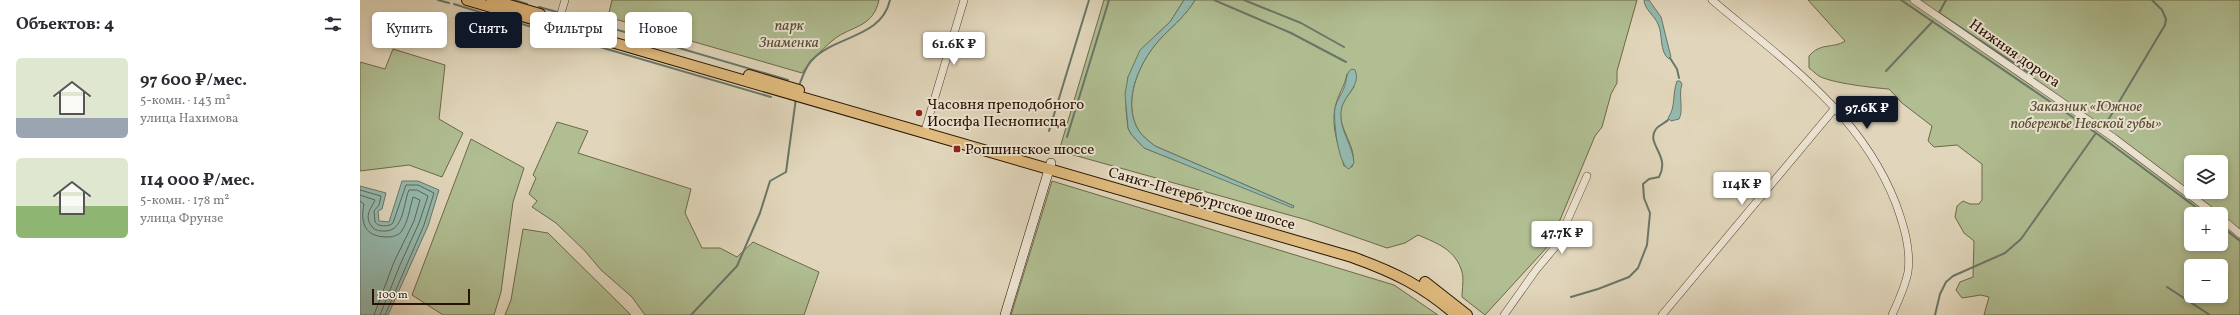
<!DOCTYPE html>
<html lang="ru">
<head>
<meta charset="utf-8">
<style>
  :root { --surface:#fff; --page:#f2f2f3; --text:#2b2b33; --muted:#7c7c81; --accent:#111827 }
  body { margin:0; font-family:Vollkorn,serif; background:var(--page); color:var(--text); height:100vh; display:flex; flex-direction:column; font-size:15px; white-space:nowrap }
  * { box-sizing:border-box; margin:0 }
  p { font-size:13px; color:var(--muted) }
  .icon { flex:none; width:22px; height:22px; fill:none; stroke:currentColor; stroke-width:2; stroke-linecap:round; stroke-linejoin:round }
  .map { position:relative; flex:1; overflow:hidden }
  .side { display:flex; flex-direction:column; background:var(--surface); width:360px }
  .side>* { flex:none }
  .guide { position:absolute; left:12px; top:12px; width:380px; height:36px; display:flex; gap:8px }
  .buttons { position:absolute; left:1824px; top:155px; display:grid; gap:8px }
  .buttons a { display:grid; place-items:center; width:44px; height:44px; border-radius:6px; background:var(--surface); box-shadow:0 2px 6px #0003; font-size:20px }
  .scale { position:absolute; left:12px; bottom:10px; width:98px; box-sizing:border-box; padding-left:4px; border:2px solid #291200; border-top:0; font-size:11px; line-height:14px; white-space:nowrap; color:#291200; -webkit-text-stroke:3px #ece4d3; paint-order:stroke }
  .price { position:absolute; translate:-50% -34px; padding:0 9px; border-radius:4px; background:#fff; color:#222; font-size:13px; line-height:26px; filter:drop-shadow(0 1px 2px #0008) }
  .price::after { content:''; position:absolute; left:50%; top:24px; width:12px; height:9px; margin-left:-6px; background:inherit; clip-path:polygon(0 0,100% 0,50% 100%) }
  .price.on { background:var(--accent); color:#fff }
  ul { padding:0; list-style:none }
  li { display:flex; align-items:center; gap:12px; height:100px; padding:0 16px }
  li span { display:grid; place-items:center; flex:none; width:112px; height:80px; border-radius:6px; color:#555 }
  li>.icon { margin-inline-start:auto }
  span .icon { width:48px; height:48px; fill:#fffc; stroke-width:1 }
  li b { font-size:17px }
  h2 { display:flex; justify-content:space-between; align-items:center; height:48px; padding:0 16px; font-size:17px }
  .tag { padding:0 14px; border-radius:6px; background:var(--surface); box-shadow:0 2px 6px #0003; font-size:14px; line-height:36px }
  .tag.on { background:var(--accent); color:#fff }
  main { display:flex; flex:1; min-height:0 }
  .map>svg:first-child { display:block }
  .green { fill:#b0be92; stroke:#6c6849; fill-rule:evenodd }
  .water { fill:#94b9ae; stroke:#697668 }
  .lines { fill:none; stroke-linecap:round; stroke-linejoin:round }
  .shore { stroke:#5e6657; stroke-width:1 }
  .stream { stroke:#697668; stroke-width:2 }
  .street-casing { stroke:#57432f; stroke-width:8 }
  .secondary-casing { stroke:#291200; stroke-width:10 }
  .primary-casing { stroke:#291200; stroke-width:12 }
  .street { stroke:#ece4d3; stroke-width:7 }
  .secondary { stroke:#ece4d3; stroke-width:9 }
  .primary { stroke:#e0bb7e; stroke-width:10 }
  .poi-dot { fill:#8f2418; stroke:#ece4d3; stroke-width:1.5 }
  .labels { text-anchor:middle; stroke-width:4; stroke-linejoin:round; paint-order:stroke }
  .park-label { font-size:15px; font-style:italic; fill:#584e33; stroke:#ece4d3 }
  .street-label { font-size:15px; fill:#291200; stroke:#ece4d3 }
  .poi-label { font-size:15px; fill:#291200; stroke:#ece4d3; text-anchor:start }
</style>
</head>
<body>
<main>
<section class="side">
<h2>Объектов: 4<svg class="icon" aria-label="filters" viewBox="0 0 24 24"><path d="M4 7h16M4 17h16"/><circle cx="9" cy="7" r="2"/><circle cx="15" cy="17" r="2"/></svg></h2>
<ul>
<li><span style="background:linear-gradient(#dfe7d0 75%,#9aa5b1 0)"><svg class="icon" aria-label="home" viewBox="0 0 24 24"><path d="M3 11l9-7 9 7M6 9v11h12V9"/></svg></span><div><b>97 600 ₽/мес.</b><p>5-комн. · 143 m²</p><p>улица Нахимова</p></div></li>
<li><span style="background:linear-gradient(#dfe7d0 60%,#8fb573 0)"><svg class="icon" aria-label="home" viewBox="0 0 24 24"><path d="M3 11l9-7 9 7M6 9v11h12V9"/></svg></span><div><b>114 000 ₽/мес.</b><p>5-комн. · 178 m²</p><p>улица Фрунзе</p></div></li>
</ul>
</section>
<div class="map">
<svg width="1880" height="315" viewBox="0 0 1880 315">
  <rect width="100%" height="100%" fill="#e1d6bb"/>
  <filter id="stains"><feTurbulence type="fractalNoise" baseFrequency=".005" numOctaves="4"/><feColorMatrix values="0 0 0 0 .2 0 0 0 0 .09 0 0 0 0 .02 0 0 0 .5 -.17"/></filter>
  <radialGradient id="worn" r=".72"><stop offset=".6" stop-color="#630" stop-opacity="0"/><stop offset="1" stop-color="#630" stop-opacity=".3"/></radialGradient>
  <path class="green" d="M252 0H519C513 26 496 25 477 37 467 44 449 63 442 73L248 17Z
    M744 0H824L810 22 793 38 768 77 766 109 768 128 771 134 784 148 934 206 795 146C790 142 783 137 779 131 760 101 781 58 803 36 815 24 826 15 835 0H1277L1257 71V83L1251 94 1242 127 1235 136 1190 244 1125 315 1102 297C1102 290 1104 278 1102 272 1096 250 1077 243 1058 235L1045 243 1027 248 947 220 699 151ZM987 74 994 87C989 94 983 101 981 109 977 129 999 148 992 167L984 166C979 147 971 128 975 108 977 96 985 86 987 74Z
    M1448 0H1880V315H1624L1629 297 1621 295 1602 298 1596 290 1600 282 1613 277 1614 241 1604 233 1595 217 1597 206 1603 201 1610 204H1619L1622 200V164L1597 145 1574 147 1568 141 1572 126 1542 103 1529 89C1514 88 1471 83 1459 76 1456 74 1452 70 1449 68V56C1461 42 1473 49 1485 41ZM1831 162H1861V192H1831ZM1831 214H1861V244H1831ZM1831 266H1861V296H1831Z
    M33 49 85 65 79 119 103 133 82 177 49 165 0 171V62L25 69Z
    M197 122 228 131 218 153 331 189 325 213 342 248H360L377 257 393 242 459 272 444 315H285L272 297 241 270 225 251 196 223 172 207 177 201 169 194 176 178 173 175Z
    M111 139 164 168 153 202 141 292 134 315H83L52 295Z
    M692 181 1034 285 1078 315H651Z
    M163 229 188 233 271 315H145L151 300Z"/>
  <path class="water" d="M824 0H835C826 15 815 24 803 36 781 58 760 101 779 131 783 137 790 142 795 146L934 206 933 208 784 148 771 134 768 128 765 94 768 77 780 50 810 22Z
    M1284 0H1289L1301 17 1311 57 1309 59C1299 52 1303 34 1298 24 1295 16 1284 9 1284 0Z
    M992 69 995 70C1002 86 982 96 981 112 979 130 993 145 994 163L989 169C978 166 973 118 975 108 977 99 983 93 985 85 987 79 986 72 992 69Z
    M1317 81H1320L1322 84C1318 95 1324 111 1319 119L1311 121 1308 118C1316 107 1312 95 1317 81Z
    M42 181H58L79 190 68 226 28 315H0V186L26 193 22 209 18 211 19 221 29 222Z"/>
  <g class="lines">
    <path class="shore" d="M0 190 21 196 19 205 14 211 15 222C18 227 29 227 33 223L46 185H58L74 193 64 225 25 315
      M0 195 15 200C11 209 3 216 13 228 17 231 20 231 25 231 44 231 43 204 49 190H57L68 196 59 223 40 265 20 315
      M0 201 4 204C0 223 5 237 27 237 32 237 37 236 41 232 48 223 50 207 53 197L60 200 54 221 34 262 14 315"/>
    <path class="stream" d="M78 0 89 3
      M154 0 167 4
      M854 0 931 33 986 62
      M884 0 941 23 984 47
      M1541 0 1736 133
      M1586 0 1579 13 1669 73
      M94 4 126 14
      M179 7 197 12
      M207 15 428 80
      M136 16 211 39
      M216 40 411 97
      M1310 58 1317 69 1319 78
      M1526 71 1573 21
      M439 86C442 78 445 68 451 61 474 35 521 39 530 0
      M1744 127 1805 25 1806 19 1802 10 1792 0
      M689 131 729 0
      M707 137 749 0
      M1861 226 1880 241
      M1807 287 1850 315
      M1211 297 1238 289 1269 277 1278 268 1287 245 1290 213 1284 198 1283 184 1289 179 1299 177C1311 155 1285 144 1296 129 1298 126 1305 123 1308 120
      M331 315 377 266 400 213 410 181 426 172 436 98
      M1575 315 1580 294 1586 282 1593 276 1645 253 1661 239 1736 133 1845 214"/>
    <g class="street-casing">
      <path id="street" d="M1352 0C1424 61 1501 113 1536 204 1544 226 1551 249 1548 272 1545 287 1538 302 1532 315
        M1554 0 1754 138 1855 214
        M199 20 205 0
        M566 127 604 0
        M1861 218 1880 234
        M1144 315 1176 270 1196 246 1227 176
        M1302 315 1475 108"/>
    </g>
    <g class="secondary-casing">
      <path id="secondary" d="M645 315 691 163"/>
    </g>
    <g class="primary-casing">
      <path id="primary" d="M107 0 992 257C1034 272 1063 286 1096 315
        M132 0 180 14
        M389 75 439 90
        M1065 282 1107 315"/>
    </g>
    <use href="#street" class="street"/>
    <use href="#secondary" class="secondary"/>
    <use href="#primary" class="primary"/>
  </g>
  <g class="poi-dot">
    <circle cx="559" cy="113" r="4"/>
    <rect x="593" y="145" width="8" height="8" rx="2"/>
  </g>
  <g class="labels">
    <g class="park-label">
      <text x="429" y="30">парк<tspan x="429" dy="17">Знаменка</tspan></text>
      <text x="1726" y="111">Заказник «Южное<tspan x="1726" dy="17">побережье Невской губы»</tspan></text>
    </g>
    <g class="street-label">
      <text transform="translate(1655 53) rotate(35)" y="5">Нижняя дорога</text>
      <text transform="translate(842 198) rotate(16)" y="5">Санкт-Петербургское шоссе</text>
    </g>
    <g class="poi-label">
      <text x="567" y="109">Часовня преподобного<tspan x="567" dy="17">Иосифа Песнописца</tspan></text>
      <text x="605" y="154">Ропшинское шоссе</text>
    </g>
  </g>
  <rect width="100%" height="100%" filter="url(#stains)"/>
  <rect width="100%" height="100%" fill="url(#worn)"/>
</svg>
<div class="buttons">
<a><svg class="icon" aria-label="layers" viewBox="0 0 24 24"><path d="M12 4l9 5-9 5-9-5zM3 14l9 5 9-5"/></svg></a>
<a>+</a>
<a>−</a>
</div>
<div class="scale">100 m</div>
<b class="price" style="left:594px;top:66px">61.6K ₽</b>
<b class="price on" style="left:1507px;top:130px">97.6K ₽</b>
<b class="price" style="left:1382px;top:206px">114K ₽</b>
<b class="price" style="left:1202px;top:255px">47.7K ₽</b>
<div class="guide">
<a class="tag">Купить</a>
<a class="tag on">Снять</a>
<a class="tag">Фильтры</a>
<a class="tag">Новое</a>
</div>
</div>
</main>
</body>
</html>
